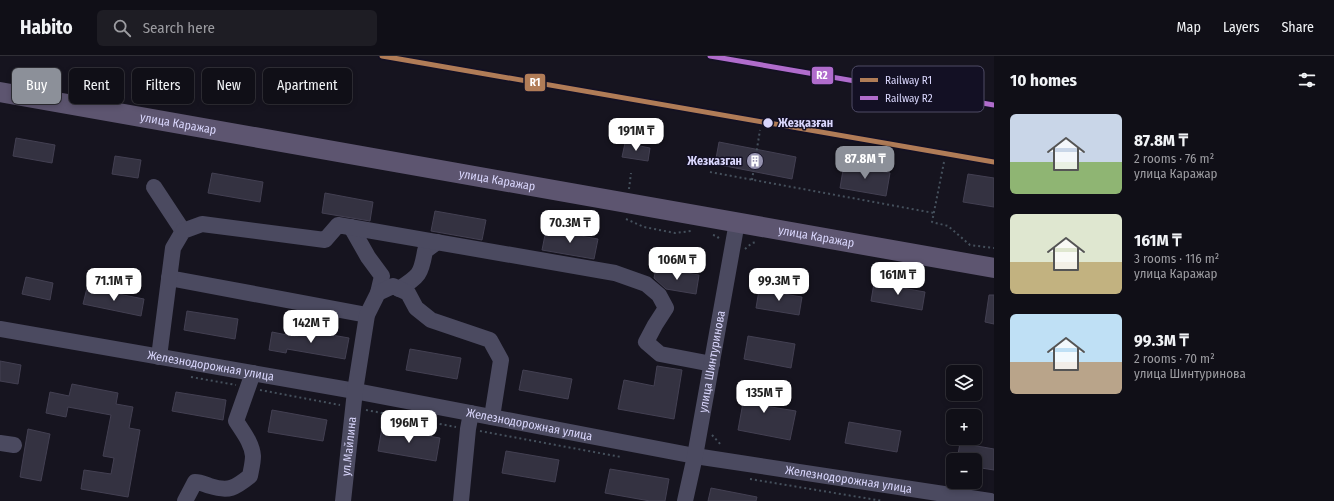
<!DOCTYPE html>
<html lang="en">
<head>
<meta charset="utf-8">
<style>
  :root { --surface:#100f17; --page:#1e1d24; --text:#f1f3f6; --muted:#9c9ca1; --line:#302f36; --accent:#8c9099 }
  body { margin:0; font-family:"Fira Sans Condensed",sans-serif; background:var(--page); color:var(--text); height:100vh; display:flex; flex-direction:column; font-size:15px; white-space:nowrap }
  * { box-sizing:border-box; margin:0 }
  p { font-size:13px; color:var(--muted) }
  .icon { flex:none; width:22px; height:22px; fill:none; stroke:currentColor; stroke-width:2; stroke-linecap:round; stroke-linejoin:round }
  .map { position:relative; flex:1; overflow:hidden }
  .side { display:flex; flex-direction:column; background:var(--surface); width:340px }
  .side>* { flex:none }
  .hud { position:absolute; left:12px; top:12px; width:380px; height:36px; display:flex; gap:8px }
  .controls { position:absolute; left:946px; top:309px; display:grid; gap:8px }
  .controls a { display:grid; place-items:center; width:36px; height:36px; border-radius:6px; background:var(--surface); box-shadow:0 2px 6px #0003,0 0 0 1px var(--line); font-size:20px }
  .price { position:absolute; translate:-50% -34px; padding:0 9px; border-radius:8px; background:#fff; color:#222; font-size:13px; line-height:26px; filter:drop-shadow(0 1px 2px #0008) }
  .price::after { content:''; position:absolute; left:50%; top:24px; width:12px; height:9px; margin-left:-6px; background:inherit; clip-path:polygon(0 0,100% 0,50% 100%) }
  .price.active { background:var(--accent); color:#fff }
  ul { padding:0; list-style:none }
  li { display:flex; align-items:center; gap:12px; height:100px; padding:0 16px }
  li span { display:grid; place-items:center; flex:none; width:112px; height:80px; border-radius:6px; color:#555 }
  li>.icon { margin-inline-start:auto }
  span .icon { width:48px; height:48px; fill:#fffc; stroke-width:1 }
  li b { font-size:17px }
  h2 { display:flex; justify-content:space-between; align-items:center; height:48px; padding:0 16px; font-size:17px }
  .pill { padding:0 14px; border-radius:6px; background:var(--surface); box-shadow:0 2px 6px #0003,0 0 0 1px var(--line); font-size:14px; line-height:36px }
  .pill.active { background:var(--accent); color:#fff }
  header { display:flex; align-items:center; gap:24px; box-sizing:border-box; height:56px; padding:0 20px; background:var(--surface); border-bottom:1px solid var(--line) }
  header strong { font-size:19px }
  nav { display:flex; gap:22px; margin-inline-start:auto; font-size:14px }
  .search { width:280px; height:36px; background:var(--page); display:flex; align-items:center; gap:10px; box-sizing:border-box; padding:0 14px; border-radius:6px; color:var(--muted); font-size:15px }
  main { display:flex; flex:1; min-height:0 }
  .map>svg:first-child { display:block }
  .building { fill:#343241; stroke:#434052 }
  .lines { fill:none; stroke-linecap:round; stroke-linejoin:round }
  .path { stroke:#45505c; stroke-width:2; stroke-dasharray:2 3; stroke-linecap:butt }
  .minor { stroke:#4b4a60; stroke-width:16 }
  .major { stroke:#5d5570; stroke-width:20 }
  .rail-casing { stroke:#445866; stroke-width:4.5 }
  .rail { stroke:#131024; stroke-width:3; stroke-dasharray:9; stroke-linecap:butt }
  .rail-1-casing { stroke:#131024; stroke-width:8 }
  .rail-2-casing { stroke:#131024; stroke-width:8 }
  .rail-1 { stroke:#b07c57; stroke-width:5 }
  .rail-2 { stroke:#b06ccc; stroke-width:5 }
  .stop-dot { fill:#d9d6fc; stroke:#131024; stroke-width:1.5 }
  .labels { text-anchor:middle; stroke-width:3; stroke-linejoin:round; paint-order:stroke }
  .street-label { font-size:12px; fill:#d9d6fc; stroke:#131024 }
  .stop-label { font-size:12px; font-weight:bold; fill:#d9d6fc; stroke:#131024; text-anchor:start }
  .poi-label { font-size:12px; font-weight:bold; fill:#d9d6fc; stroke:#131024; text-anchor:end }
  .key { fill:#131024; stroke:#4e4b65; stroke-width:1 }
  .key-label { font-size:11px; fill:#d9d6fc }
  .line-badge { stroke:#131024; stroke-width:1.5 }
  .badge-label { font-size:11px; text-anchor:middle; font-weight:bold; fill:#fff }
</style>
</head>
<body>
<header>
<strong>Habito</strong>
<div class="search"><svg class="icon" aria-label="search" viewBox="0 0 24 24"><circle cx="10" cy="10" r="6"/><path d="M15 15l6 6"/></svg>Search here</div>
<nav><a>Map</a><a>Layers</a><a>Share</a></nav>
</header>
<main>
<div class="map">
<svg width="994" height="445" viewBox="0 0 994 445">
  <rect width="100%" height="100%" fill="#16141f"/>
  <path class="building" d="M16 82 55 89 52 107 13 100Z
    M719 86 796 101 792 123 715 108Z
    M625 87 650 92 648 105 622 101Z
    M115 100 141 104 138 122 112 118Z
    M844 108 890 117 886 140 840 132Z
    M212 117 263 126 260 146 208 137Z
    M968 118 994 122V151L963 146Z
    M325 137 373 146 370 165 322 157Z
    M435 155 486 164 482 184 431 175Z
    M546 174 598 183 594 203 542 194Z
    M656 212 699 219 696 238 666 233 654 222Z
    M26 221 53 227 50 244 22 238Z
    M874 227 925 236 922 254 871 245Z
    M87 232 144 243 141 260 83 248Z
    M759 234 802 241 799 259 756 252Z
    M989 239H994V268L985 266Z
    M187 255 238 263 235 283 184 274Z
    M298 273 349 282 345 303 287 293 286 297 269 294 272 276 297 281Z
    M748 280 795 288 791 312 744 303Z
    M410 293 461 302 457 323 406 314Z
    M0 305 21 309 18 328 0 325Z
    M657 310 682 314 674 363 618 353 624 324 654 330Z
    M523 314 572 323 568 343 519 334Z
    M747 325 769 329 765 350 796 355 790 384 738 374Z
    M72 328 118 337 116 348 133 351 129 372 140 374 128 441 81 433 84 414 111 418 114 402 103 400 111 359 68 351 66 361 46 357 50 336 69 340Z
    M176 336 226 344 223 364 172 355Z
    M272 354 327 364 323 385 268 376Z
    M849 366 901 375 897 396 845 387Z
    M382 372 440 382 436 405 378 395Z
    M28 373 50 378 41 425 20 421Z
    M960 387 994 393V414L975 411V404H957Z
    M506 395 559 404 555 426 502 417Z
    M610 413 669 423 665 445H650L605 437Z
    M711 432 757 441 756 445H708Z"/>
  <g class="lines">
    <path class="path" d="M944 106 932 166 948 170 970 189 994 192
      M710 116 934 157
      M752 124 760 74
      M629 133 631 117
      M626 163 644 171 675 177 691 175
      M713 179 717 180 720 184
      M745 193 752 187 757 186
      M191 321 236 329
      M260 334 340 349
      M366 354 456 371
      M480 375 621 401
      M712 379 722 390
      M750 423 883 445"/>
    <g class="minor">
      <path d="M154 131 183 175"/>
      <path d="M351 171 368 201 382 220 378 237"/>
      <path d="M169 222 367 259"/>
      <path d="M399 233C419 220 421 219 425 195L437 186"/>
      <path id="s1" d="M0 273 355 335 695 400 990 445"/>
      <path d="M159 301 173 192 183 175 202 168 325 184 338 169 615 217 646 228 659 239 666 252 655 269 646 286 660 298 712 308"/>
      <path d="M0 387 14 389"/>
      <path d="M185 445 195 426C201 426 204 428 210 430 229 436 235 432 250 420 251 414 253 407 253 400 252 387 243 376 236 365L253 317"/>
      <path id="s2" d="M343 445 355 335 367 259 378 237 393 230 408 237 416 252 431 264 490 284 501 304 492 361"/>
      <path d="M461 445 468 373 471 357"/>
      <path id="s3" d="M685 445 695 400 737 166"/>
    </g>
    <path class="major" id="s4" d="M0 36 994 212"/>
    <g class="rail-casing">
      <path id="rail" d="M710 0 994 49"/>
    </g>
    <use href="#rail" class="rail"/>
    <g class="rail-1-casing">
      <path id="rail-1" d="M382 0 994 106"/>
    </g>
    <g class="rail-2-casing">
      <path id="rail-2" d="M710 0 994 49"/>
    </g>
    <use href="#rail-1" class="rail-1"/>
    <use href="#rail-2" class="rail-2"/>
  </g>
  <defs>
    <g id="building-disc" transform="scale(0.9)"><circle r="9.5" fill="#9592af" stroke="#131024"/><path d="M-4-6H4V6H1V3H-1V6H-4ZM-2.5-4.3h1.7v1.8h-1.7ZM.8-4.3h1.7v1.8H.8ZM-2.5-1h1.7V.8h-1.7ZM.8-1h1.7V.8H.8Z" fill="#fff"/></g>
  </defs>
  <g fill-rule="evenodd">
    <use href="#building-disc" x="755" y="105"/>
  </g>
  <circle class="stop-dot" cx="768" cy="67" r="5.5"/>
  <g class="labels">
    <g class="street-label">
      <text dy="4" stroke="none"><textPath href="#s4" startOffset="181">улица Каражар</textPath></text>
      <text dy="4" stroke="none"><textPath href="#s4" startOffset="505">улица Каражар</textPath></text>
      <text dy="4" stroke="none"><textPath href="#s4" startOffset="829">улица Каражар</textPath></text>
      <text dy="4" stroke="none"><textPath href="#s3" startOffset="142">улица Шинтуринова</textPath></text>
      <text dy="4" stroke="none"><textPath href="#s1" startOffset="214">Железнодорожная улица</textPath></text>
      <text dy="4" stroke="none"><textPath href="#s1" startOffset="538">Железнодорожная улица</textPath></text>
      <text dy="4" stroke="none"><textPath href="#s2" startOffset="55">ул.Майлина</textPath></text>
      <text dy="4" stroke="none"><textPath href="#s1" startOffset="862">Железнодорожная улица</textPath></text>
    </g>
    <g class="stop-label">
      <text x="778" y="71">Жезқазған</text>
    </g>
    <g class="poi-label">
      <text x="742" y="109">Жезказган</text>
    </g>
  </g>
  <rect x="852" y="10" width="132" height="46" rx="6" class="key"/>
  <rect x="860" y="22" width="18" height="4" fill="#b07c57"/>
  <rect x="860" y="40" width="18" height="4" fill="#b06ccc"/>
  <g class="key-label">
    <text x="885" y="28">Railway R1</text>
    <text x="885" y="46">Railway R2</text>
  </g>
  <g class="line-badge">
    <rect x="811" y="10" width="23" height="19" rx="4" fill="#b06ccc"/>
    <rect x="524" y="17" width="22" height="19" rx="4" fill="#b07c57"/>
  </g>
  <g class="badge-label">
    <text x="822" y="23">R2</text>
    <text x="535" y="30">R1</text>
  </g>
</svg>
<div class="controls">
<a><svg class="icon" aria-label="layers" viewBox="0 0 24 24"><path d="M12 4l9 5-9 5-9-5zM3 14l9 5 9-5"/></svg></a>
<a>+</a>
<a>−</a>
</div>
<b class="price" style="left:636px;top:96px">191M ₸</b>
<b class="price active" style="left:865px;top:124px">87.8M ₸</b>
<b class="price" style="left:570px;top:188px">70.3M ₸</b>
<b class="price" style="left:677px;top:225px">106M ₸</b>
<b class="price" style="left:898px;top:240px">161M ₸</b>
<b class="price" style="left:114px;top:246px">71.1M ₸</b>
<b class="price" style="left:779px;top:246px">99.3M ₸</b>
<b class="price" style="left:311px;top:288px">142M ₸</b>
<b class="price" style="left:764px;top:358px">135M ₸</b>
<b class="price" style="left:409px;top:388px">196M ₸</b>
<div class="hud">
<a class="pill active">Buy</a>
<a class="pill">Rent</a>
<a class="pill">Filters</a>
<a class="pill">New</a>
<a class="pill">Apartment</a>
</div>
</div>
<section class="side">
<h2>10 homes<svg class="icon" aria-label="filters" viewBox="0 0 24 24"><path d="M4 7h16M4 17h16"/><circle cx="9" cy="7" r="2"/><circle cx="15" cy="17" r="2"/></svg></h2>
<ul>
<li><span style="background:linear-gradient(#c9d6e8 60%,#8fb573 0)"><svg class="icon" aria-label="home" viewBox="0 0 24 24"><path d="M3 11l9-7 9 7M6 9v11h12V9"/></svg></span><div><b>87.8M ₸</b><p>2 rooms · 76 m²</p><p>улица Каражар</p></div></li>
<li><span style="background:linear-gradient(#dfe7d0 60%,#c2b280 0)"><svg class="icon" aria-label="home" viewBox="0 0 24 24"><path d="M3 11l9-7 9 7M6 9v11h12V9"/></svg></span><div><b>161M ₸</b><p>3 rooms · 116 m²</p><p>улица Каражар</p></div></li>
<li><span style="background:linear-gradient(#bfe0f5 60%,#b9a48a 0)"><svg class="icon" aria-label="home" viewBox="0 0 24 24"><path d="M3 11l9-7 9 7M6 9v11h12V9"/></svg></span><div><b>99.3M ₸</b><p>2 rooms · 70 m²</p><p>улица Шинтуринова</p></div></li>
</ul>
</section>
</main>
</body>
</html>
